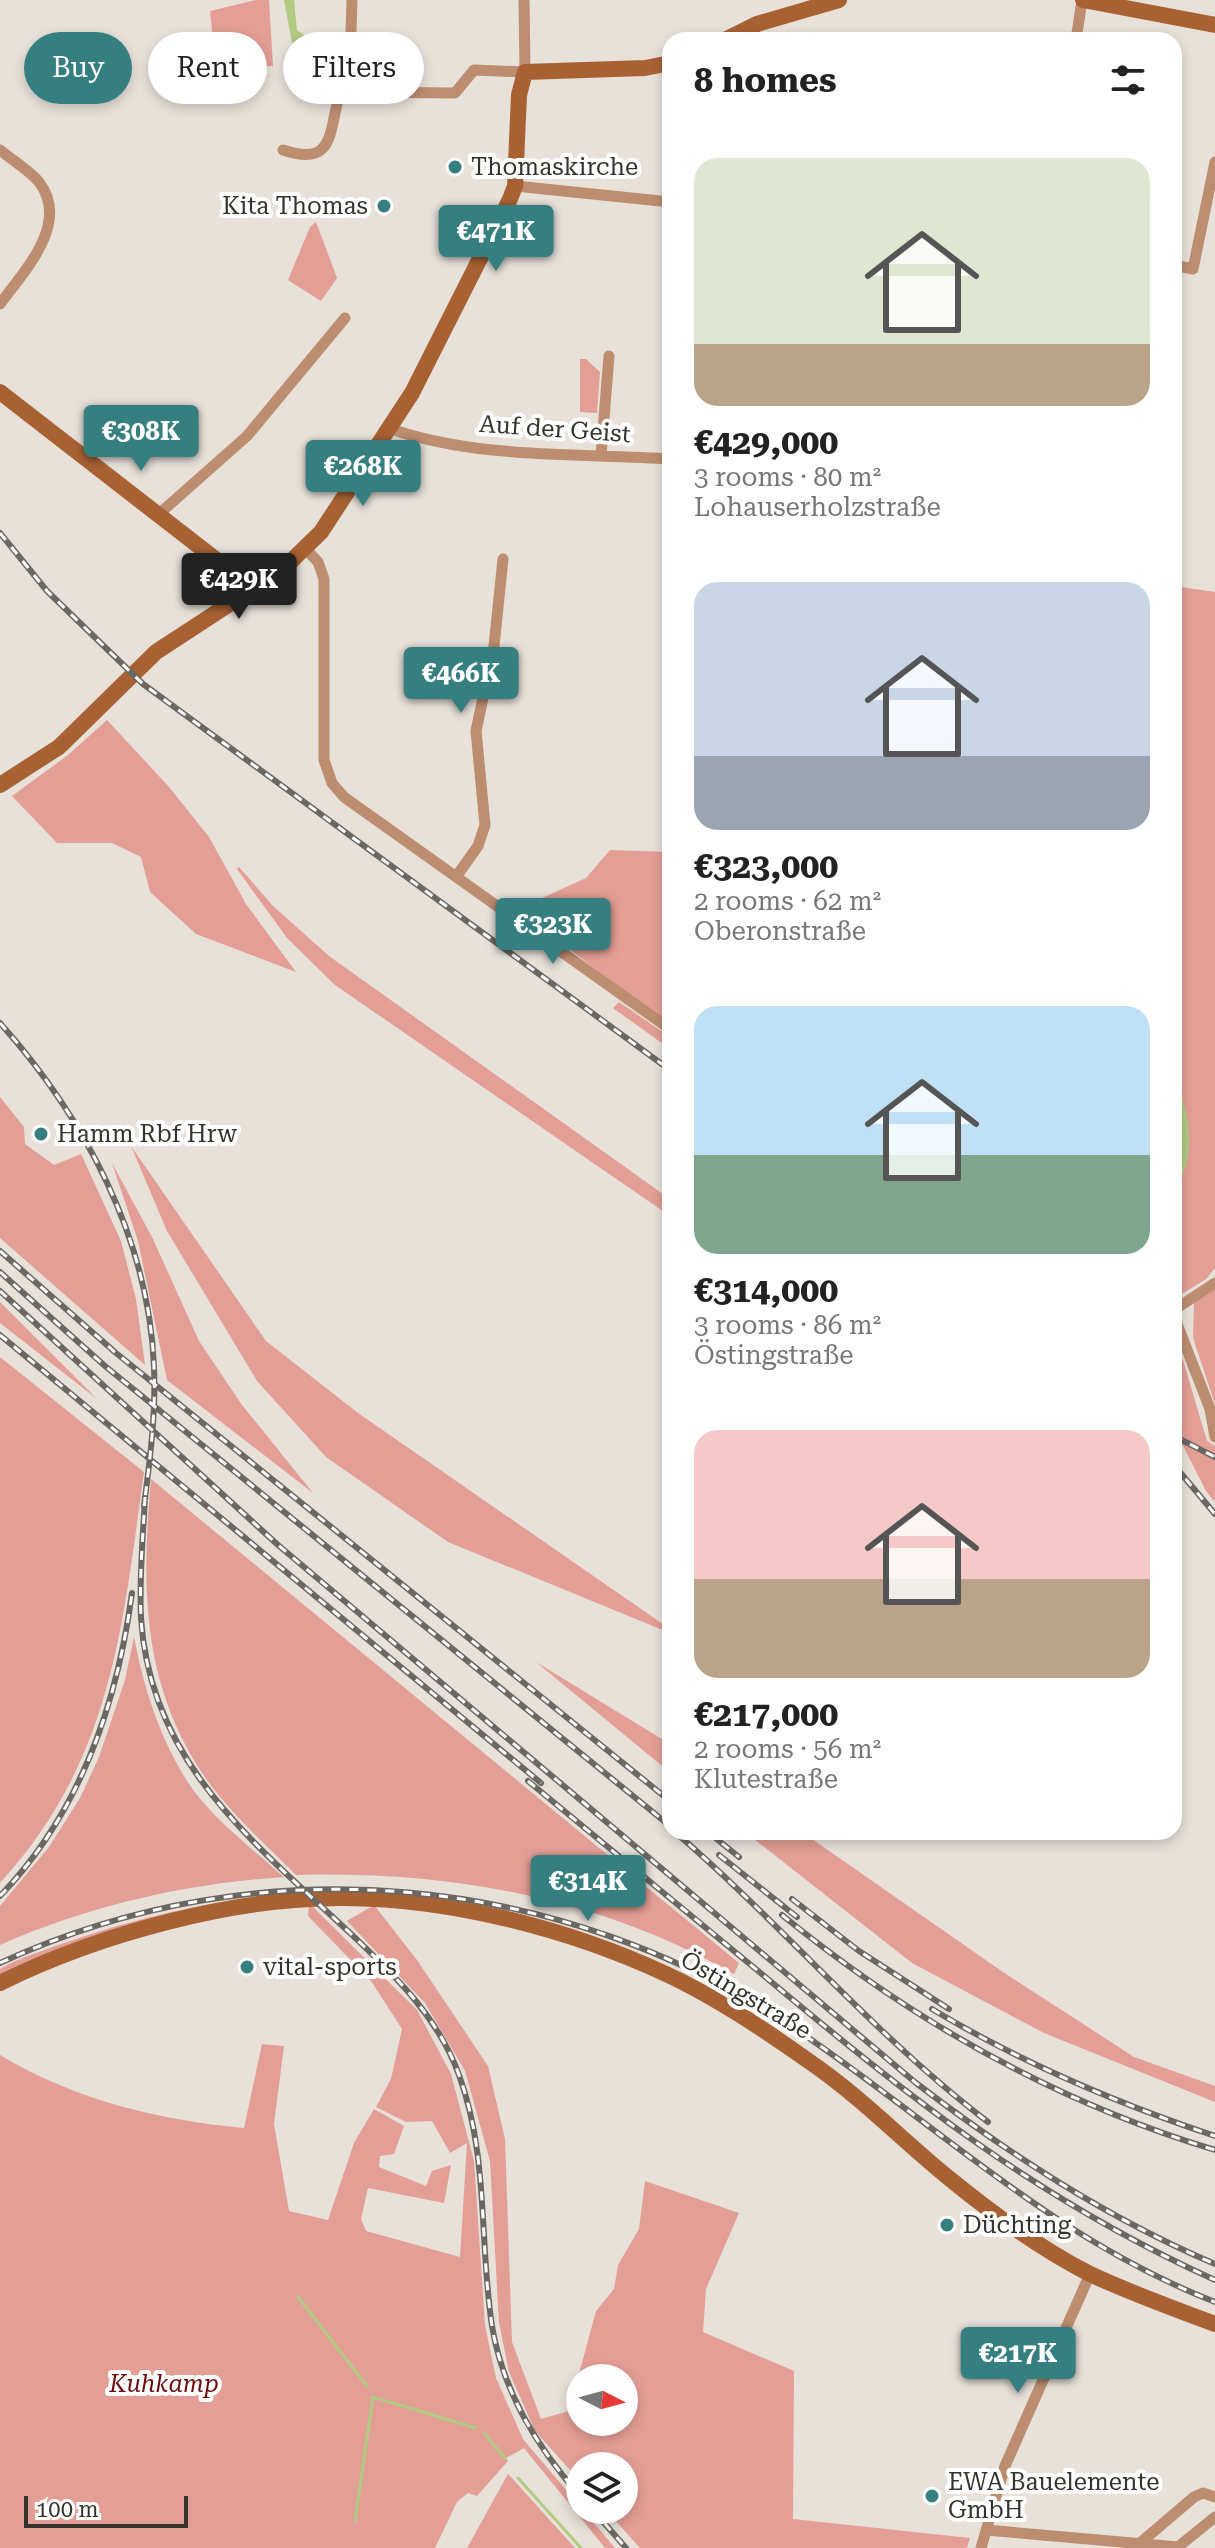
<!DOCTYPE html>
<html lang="en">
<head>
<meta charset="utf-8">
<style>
  :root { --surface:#fff; --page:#f2f2f2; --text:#222; --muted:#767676; --accent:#367f80 }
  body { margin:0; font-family:"Roboto Serif",serif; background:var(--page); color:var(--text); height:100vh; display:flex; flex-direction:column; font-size:30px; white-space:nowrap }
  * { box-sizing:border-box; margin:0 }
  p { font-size:26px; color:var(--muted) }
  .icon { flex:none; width:44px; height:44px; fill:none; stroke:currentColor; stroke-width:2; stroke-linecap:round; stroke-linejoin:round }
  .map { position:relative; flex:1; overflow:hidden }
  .drawer { position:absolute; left:662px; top:32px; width:520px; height:1808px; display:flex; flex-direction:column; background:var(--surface); border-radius:24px; box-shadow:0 4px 12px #0003 }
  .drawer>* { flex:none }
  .top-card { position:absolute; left:24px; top:32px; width:518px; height:72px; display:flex; gap:16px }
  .needle { width:52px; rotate:96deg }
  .fabs { position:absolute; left:566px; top:2364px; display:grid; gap:16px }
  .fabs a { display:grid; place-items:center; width:72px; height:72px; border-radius:50%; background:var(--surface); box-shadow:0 4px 12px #0003; font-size:40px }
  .scale { position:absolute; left:24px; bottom:20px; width:164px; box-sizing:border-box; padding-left:8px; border:4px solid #353330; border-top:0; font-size:22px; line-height:28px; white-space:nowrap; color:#353330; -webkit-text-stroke:6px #fff; paint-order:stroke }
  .price { position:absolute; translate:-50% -68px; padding:0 18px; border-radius:8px; background:var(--accent); color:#fff; font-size:26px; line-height:52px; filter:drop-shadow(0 2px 4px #0008) }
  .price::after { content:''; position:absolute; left:50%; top:48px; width:24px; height:18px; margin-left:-12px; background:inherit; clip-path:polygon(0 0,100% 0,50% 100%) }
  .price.on { background:#222; color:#fff }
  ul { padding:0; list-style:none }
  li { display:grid; align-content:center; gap:16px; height:424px; padding:0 32px }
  li span { display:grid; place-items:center; height:248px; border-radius:24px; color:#555 }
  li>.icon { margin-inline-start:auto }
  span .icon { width:144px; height:144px; fill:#fffc; stroke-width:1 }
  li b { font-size:34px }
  h2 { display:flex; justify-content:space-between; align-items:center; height:96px; padding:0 32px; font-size:34px }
  .chip { padding:0 28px; border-radius:36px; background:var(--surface); box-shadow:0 4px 12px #0003; font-size:28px; line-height:72px }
  .chip.on { background:var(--accent); color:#fff }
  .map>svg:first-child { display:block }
  .green { fill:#e39e95; fill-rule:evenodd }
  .water { fill:#b1cb82 }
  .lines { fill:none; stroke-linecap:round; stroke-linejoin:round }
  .stream { stroke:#b1cb82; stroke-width:3 }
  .street { stroke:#bd8d6f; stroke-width:11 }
  .secondary { stroke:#a86133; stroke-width:16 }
  .rail-casing { stroke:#6b6864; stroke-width:6 }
  .rail { stroke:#fff; stroke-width:3; stroke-dasharray:9; stroke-linecap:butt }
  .poi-dot { fill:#367f80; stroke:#fff; stroke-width:3 }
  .labels { text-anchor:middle; stroke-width:8; stroke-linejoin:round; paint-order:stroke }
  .poi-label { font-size:24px; fill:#353330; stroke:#fff; text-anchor:start }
  .street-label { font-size:24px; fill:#353330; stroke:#fff }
  .park-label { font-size:24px; font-style:italic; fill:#6e0b0b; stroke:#fff }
</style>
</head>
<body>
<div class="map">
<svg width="1215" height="2548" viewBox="0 0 1215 2548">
  <rect width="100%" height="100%" fill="#e7e1d9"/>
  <path class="green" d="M256 0H269L273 66 216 68 210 11Z
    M316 222 337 278 321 301 288 280 310 227Z
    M580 359H586L600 372 597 413 580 412Z
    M1174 586 1215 592V1268L1206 1279 1174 1299Z
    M107 720 169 787 209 837 246 904 296 972 196 934 150 892 141 857 112 843H57L12 796 68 755Z
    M610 850 670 852V1027L518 909 586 878Z
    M239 867 272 905 329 956 670 1199V1216L335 985 287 938 237 869Z
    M619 1002 670 1037V1049L613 1008Z
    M0 1097 24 1127 25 1144 54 1165 81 1154 121 1241 136 1299 145 1365 0 1238Z
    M131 1146 266 1341 358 1413 670 1629V1633L448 1542 326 1457 257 1381 167 1231Z
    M112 1163 153 1239 199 1341 242 1405 313 1493 167 1380 138 1241Z
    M1215 1283V1404L1193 1338 1194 1299Z
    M0 1302 97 1399 0 1323Z
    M1174 1348 1183 1360 1207 1441 1215 1446V1502L1206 1491 1174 1428Z
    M0 1357 144 1472C122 1630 112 1760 0 1883Z
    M151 1479 739 1963 734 1974C598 1897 451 1871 296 1875 261 1840 221 1805 195 1762 141 1672 142 1580 151 1479Z
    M134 1637C144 1688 159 1736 187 1781 211 1818 252 1848 284 1877 185 1884 91 1905 0 1945V1906L49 1847 80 1798 99 1757 125 1680Z
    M536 1662 670 1744V1772L667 1770Z
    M745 1832H802L1000 1970 1134 2057 1215 2086V2102L1044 2033 912 1963Z
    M256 1897 0 1976V1969L13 1962C94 1930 171 1908 256 1897Z
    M309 1903 417 2010 451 2074 474 2161 485 2325 496 2378 523 2439 615 2548H605L524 2448 506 2458 508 2461 477 2496 468 2493 457 2502 435 2548H0V2055C75 2100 158 2120 244 2128L262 2044 284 2046 274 2124 289 2211 328 2220 354 2143 374 2109 404 2126 394 2154 380 2156 379 2167 426 2186 432 2171 451 2165 444 2203 368 2188 361 2219 366 2231 460 2257 467 2143 450 2153 432 2121 406 2122 376 2107 391 2079 402 2029 371 1981 308 1916Z
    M374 1905 417 1960 488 2066 505 2139 512 2342 541 2419 569 2411 596 2311 614 2289 618 2265 639 2229 645 2181 739 2213 706 2289 703 2332 794 2371 793 2519 970 2538 967 2548H640L606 2510H624V2466H580V2481L535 2431 509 2372 499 2323 490 2161 465 2071 425 2003 347 1921ZM580 2378H624V2422H580Z
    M508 2474 510 2476 575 2548H467Z"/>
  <path class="water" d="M284 0H294L297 30 313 41 310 44 292 43Z
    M1174 1088 1179 1090C1191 1118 1196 1164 1174 1188Z"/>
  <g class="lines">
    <path class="stream" d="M298 2297 367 2386
      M484 2433 505 2458
      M518 2478 581 2548
      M355 2521 373 2397 476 2428"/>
    <path class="street" d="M351 31 352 0
      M1076 40 1082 0
      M339 95 340 44
      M0 150C12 160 29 170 39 182 71 224 23 272 0 304
      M283 150C333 167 329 135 339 95L350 92 455 93 474 70 525 72 524 0
      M515 186 670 202
      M1174 265 1193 269 1215 162
      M391 429C478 459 578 453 670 459
      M601 455 609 356
      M160 513 247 436 345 318
      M306 549 318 562 324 579V760L332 783 344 797 670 1029
      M456 877 478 846 485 825 476 731 494 646 503 559
      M1174 1310 1215 1283
      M1174 1316 1210 1409 1215 1437
      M986 2530 1178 2547 1215 2517
      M1139 2544 1194 2497 1203 2493 1215 2497
      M981 2548 1005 2466 1090 2274"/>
    <path class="secondary" d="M1083 0 1215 25
      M725 40 757 24 839 0
      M0 392 254 589
      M0 785 59 747 156 652 283 569 321 532 412 393 510 199 515 186 519 95 525 72 645 68 670 63
      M0 1983C99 1934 235 1897 345 1898 453 1899 569 1929 666 1974 716 1997 765 2030 810 2062 861 2097 903 2141 950 2179 993 2214 1040 2249 1090 2274 1130 2293 1173 2308 1215 2324"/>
    <g class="rail-casing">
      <path id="rail" d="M0 533 47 591 143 684 670 1070
        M0 1023C84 1117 149 1238 154 1367 156 1414 150 1459 144 1506
        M0 1251 116 1353 670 1801
        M0 1272 105 1366 670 1826
        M0 1291 278 1545 916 2083C1009 2154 1107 2218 1215 2264
        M0 1335 541 1783
        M1174 1436 1215 1457
        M1174 1465 1215 1514
        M145 1497C143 1537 139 1578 141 1618 150 1762 252 1841 349 1932 393 1974 438 2016 459 2075 489 2157 479 2241 492 2326 503 2392 537 2447 580 2496
        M528 1781C606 1846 685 1910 763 1975 910 2098 1038 2200 1215 2280
        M675 1832C783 1925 875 2036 988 2122
        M708 1832 739 1857
        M719 1855 797 1917
        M0 1896C80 1813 117 1705 132 1593
        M792 1899 859 1951 949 2009
        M782 1915C911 2020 1055 2102 1215 2150
        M0 1963C260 1843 563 1872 800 2032 940 2127 1054 2239 1215 2302
        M932 2009C1022 2063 1116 2103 1215 2136
        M593 2510 626 2548"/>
    </g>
    <use href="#rail" class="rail"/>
  </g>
  <g class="poi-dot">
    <circle cx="455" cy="167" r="8"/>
    <circle cx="384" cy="206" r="8"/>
    <circle cx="41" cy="1134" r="8"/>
    <circle cx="247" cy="1967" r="8"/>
    <circle cx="947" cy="2225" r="8"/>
    <circle cx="932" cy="2496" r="8"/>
  </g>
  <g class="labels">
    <g class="poi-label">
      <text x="471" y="175">Thomaskirche</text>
      <text x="368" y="214" text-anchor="end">Kita Thomas</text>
      <text x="57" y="1142">Hamm Rbf Hrw</text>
      <text x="263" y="1975">vital-sports</text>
      <text x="963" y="2233">Düchting</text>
      <text x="948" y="2490">EWA Bauelemente<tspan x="948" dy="28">GmbH</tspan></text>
    </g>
    <g class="street-label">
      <text transform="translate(555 429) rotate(4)" y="8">Auf der Geist</text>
      <text transform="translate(746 1995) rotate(31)" y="8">Östingstraße</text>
    </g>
    <g class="park-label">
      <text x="164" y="2392">Kuhkamp</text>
    </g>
  </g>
</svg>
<div class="fabs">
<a><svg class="needle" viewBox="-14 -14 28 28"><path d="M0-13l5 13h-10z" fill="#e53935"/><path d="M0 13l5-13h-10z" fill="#767676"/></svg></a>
<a><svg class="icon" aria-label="layers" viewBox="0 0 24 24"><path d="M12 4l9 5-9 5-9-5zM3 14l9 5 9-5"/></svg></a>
</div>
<div class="scale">100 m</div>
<b class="price" style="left:496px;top:273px">€471K</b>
<b class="price" style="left:141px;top:473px">€308K</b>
<b class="price" style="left:363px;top:508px">€268K</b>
<b class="price on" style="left:239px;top:621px">€429K</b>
<b class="price" style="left:461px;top:715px">€466K</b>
<b class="price" style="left:553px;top:966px">€323K</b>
<b class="price" style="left:588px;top:1923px">€314K</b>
<b class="price" style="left:1018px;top:2395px">€217K</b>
<div class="top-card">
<a class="chip on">Buy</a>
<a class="chip">Rent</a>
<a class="chip">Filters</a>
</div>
<section class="drawer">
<h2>8 homes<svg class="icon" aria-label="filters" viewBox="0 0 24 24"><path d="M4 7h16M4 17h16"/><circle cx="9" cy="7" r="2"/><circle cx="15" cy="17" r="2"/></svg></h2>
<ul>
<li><span style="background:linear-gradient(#dfe7d0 75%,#b9a48a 0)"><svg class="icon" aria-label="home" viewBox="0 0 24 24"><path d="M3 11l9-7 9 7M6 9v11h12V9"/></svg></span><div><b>€429,000</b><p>3 rooms · 80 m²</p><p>Lohauserholzstraße</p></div></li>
<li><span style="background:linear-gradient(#c9d6e8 70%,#9aa5b1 0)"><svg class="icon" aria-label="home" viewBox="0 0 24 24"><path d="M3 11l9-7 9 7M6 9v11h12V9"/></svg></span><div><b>€323,000</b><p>2 rooms · 62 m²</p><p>Oberonstraße</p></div></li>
<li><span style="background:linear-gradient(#bfe0f5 60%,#7fa58c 0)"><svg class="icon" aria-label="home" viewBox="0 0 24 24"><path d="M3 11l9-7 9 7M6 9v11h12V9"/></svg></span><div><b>€314,000</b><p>3 rooms · 86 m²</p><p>Östingstraße</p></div></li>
<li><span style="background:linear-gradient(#f6c9c9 60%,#b9a48a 0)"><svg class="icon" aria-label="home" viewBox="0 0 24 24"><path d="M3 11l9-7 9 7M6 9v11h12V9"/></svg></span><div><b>€217,000</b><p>2 rooms · 56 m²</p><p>Klutestraße</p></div></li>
</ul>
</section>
</div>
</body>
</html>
